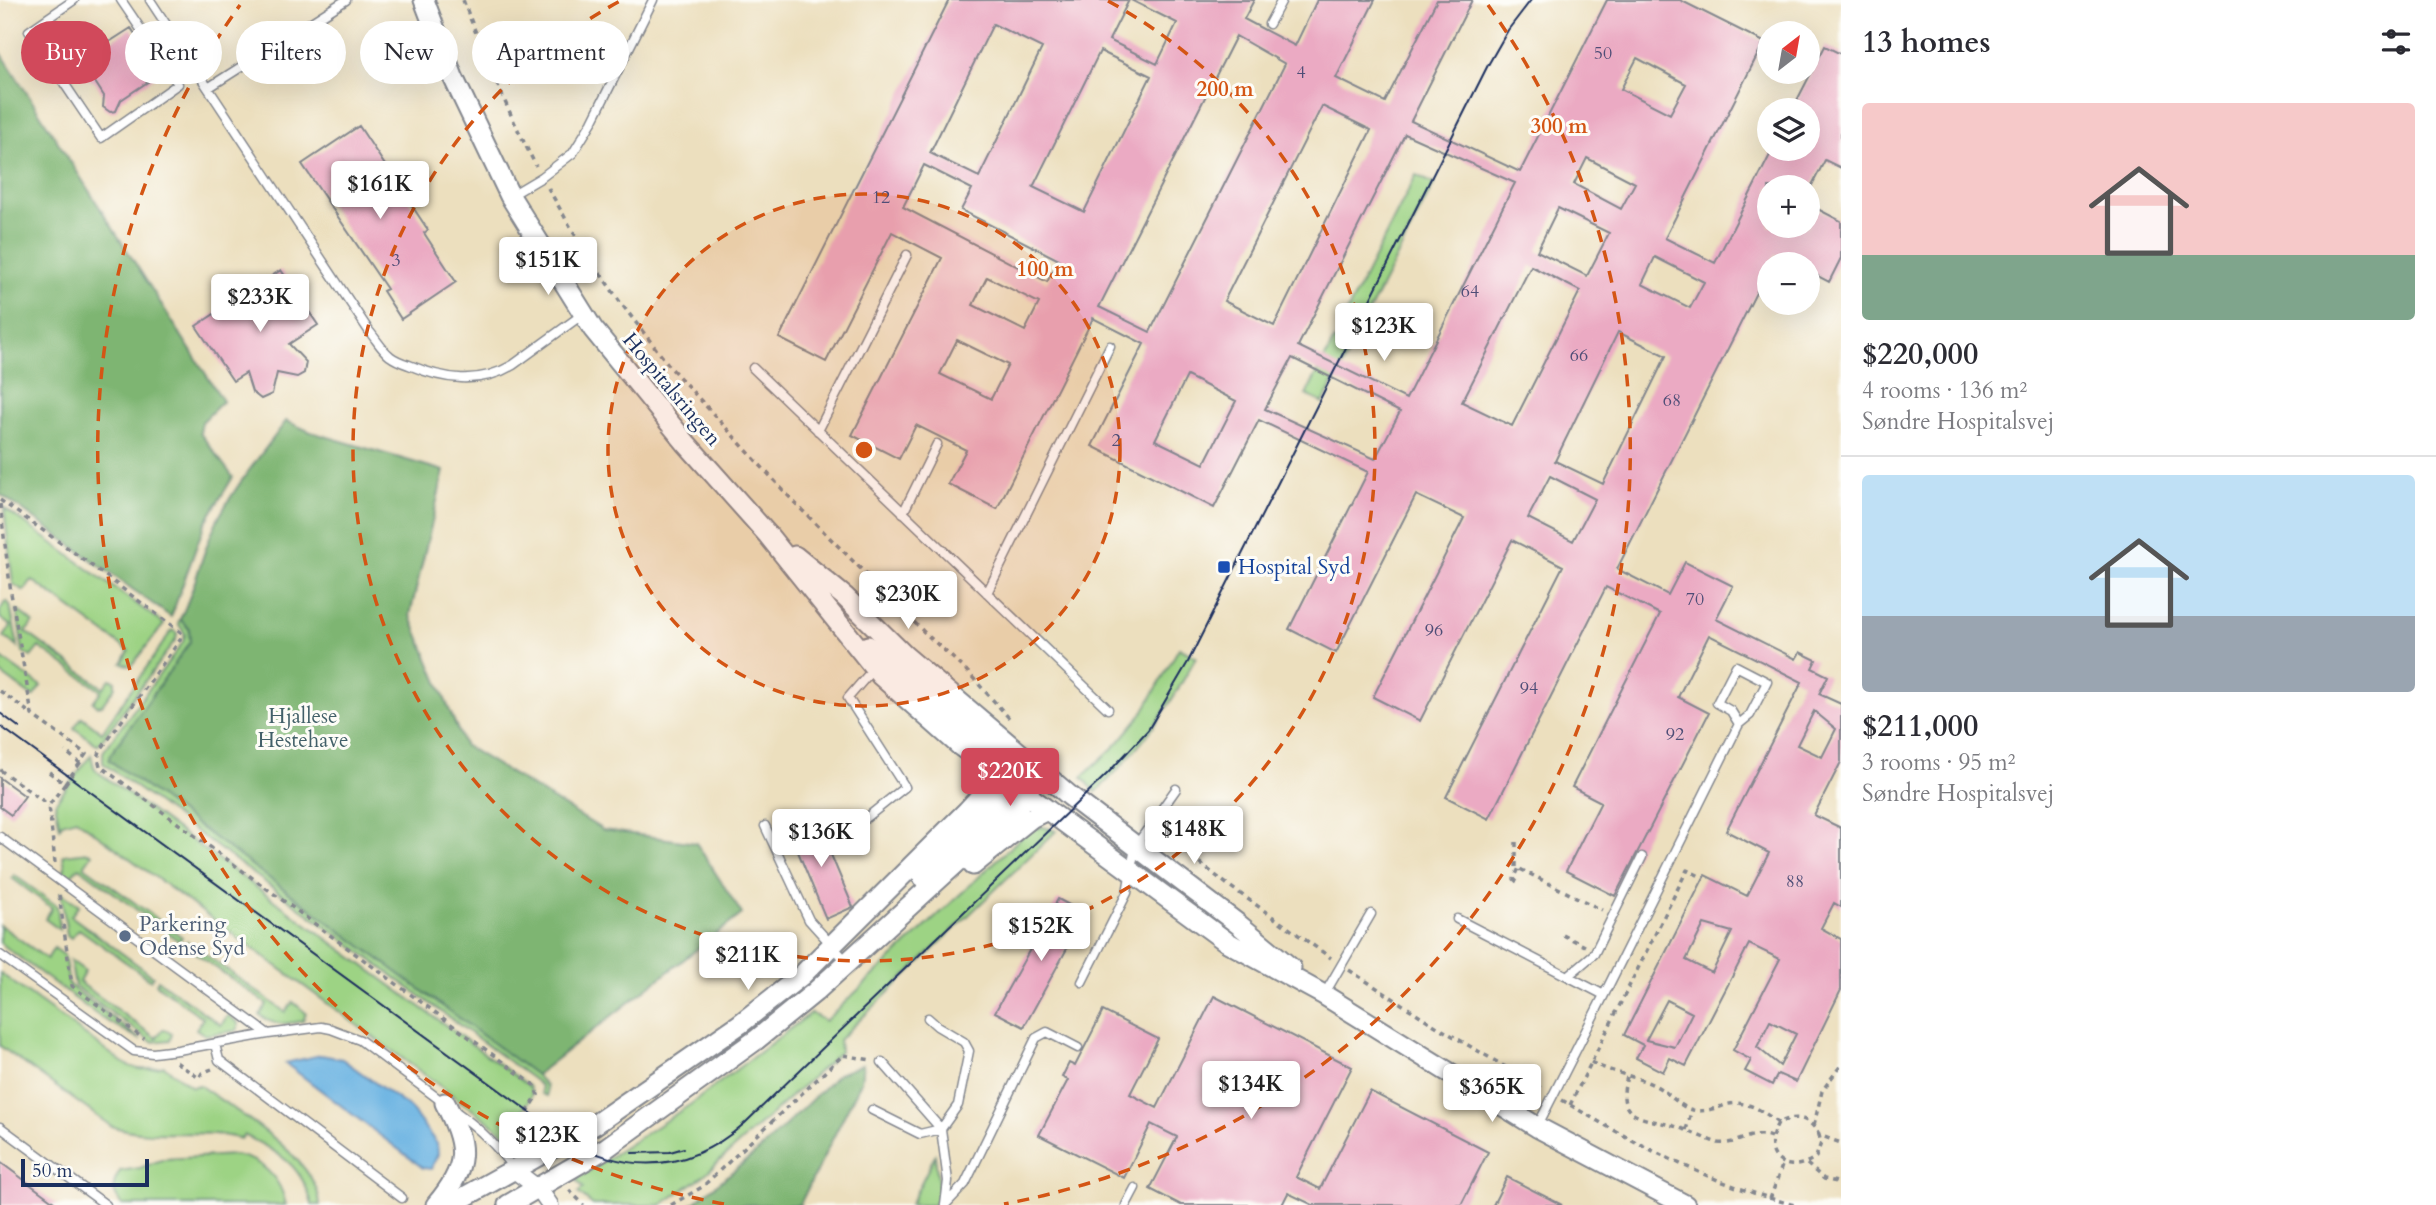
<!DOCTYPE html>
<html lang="en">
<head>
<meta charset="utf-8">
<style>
  :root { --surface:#fff; --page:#f7f7f7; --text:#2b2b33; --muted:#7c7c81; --line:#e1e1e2; --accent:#d1495b }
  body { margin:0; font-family:Cardo,serif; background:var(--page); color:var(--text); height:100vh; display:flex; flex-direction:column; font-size:26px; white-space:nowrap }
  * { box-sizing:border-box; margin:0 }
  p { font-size:23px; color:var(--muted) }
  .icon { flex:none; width:38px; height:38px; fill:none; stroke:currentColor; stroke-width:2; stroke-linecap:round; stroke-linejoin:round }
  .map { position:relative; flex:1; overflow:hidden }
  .sheet { display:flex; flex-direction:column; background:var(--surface); width:595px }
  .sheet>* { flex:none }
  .hud { position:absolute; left:21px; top:21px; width:665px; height:63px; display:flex; gap:14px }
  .needle { width:46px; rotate:31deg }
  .controls { position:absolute; left:1757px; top:21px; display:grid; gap:14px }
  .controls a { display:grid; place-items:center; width:63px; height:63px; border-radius:50%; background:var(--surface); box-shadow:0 7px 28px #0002; font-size:35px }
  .scale { position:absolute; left:21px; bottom:18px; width:128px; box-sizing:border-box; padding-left:7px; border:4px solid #1b2f5e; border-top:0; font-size:19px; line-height:24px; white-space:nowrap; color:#1b2f5e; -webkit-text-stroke:5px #fdfcf7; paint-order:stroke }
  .price { position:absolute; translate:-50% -60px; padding:0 16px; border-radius:7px; background:#fff; color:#222; font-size:23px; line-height:46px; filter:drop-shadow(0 2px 4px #0008) }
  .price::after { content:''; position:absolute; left:50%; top:42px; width:21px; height:16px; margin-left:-10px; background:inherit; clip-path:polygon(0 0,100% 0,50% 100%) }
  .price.current { background:var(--accent); color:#fff }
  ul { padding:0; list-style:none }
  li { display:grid; align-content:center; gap:14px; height:371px; padding:0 21px }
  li+li { border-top:2px solid var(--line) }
  li span { display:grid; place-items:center; height:217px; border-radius:7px; color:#555 }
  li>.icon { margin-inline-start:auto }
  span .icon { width:126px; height:126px; fill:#fffc; stroke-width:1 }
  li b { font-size:30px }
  h2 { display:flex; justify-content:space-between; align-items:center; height:84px; padding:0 21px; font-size:30px }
  .tag { padding:0 24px; border-radius:32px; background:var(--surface); box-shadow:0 7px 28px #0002; font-size:24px; line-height:63px }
  .tag.current { background:var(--accent); color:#fff }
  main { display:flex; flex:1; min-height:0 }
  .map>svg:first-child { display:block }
  .green { fill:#9dd384; stroke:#5c8171; stroke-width:2 }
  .forest { fill:#7eb572; stroke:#4c7268; stroke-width:2 }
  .water { fill:#6ab3e2; stroke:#4271a0; stroke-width:2 }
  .building { fill:#ebaac3; fill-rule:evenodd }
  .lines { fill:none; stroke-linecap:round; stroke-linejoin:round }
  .service-casing { stroke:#84878e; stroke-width:11 }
  .minor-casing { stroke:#84878e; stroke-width:19 }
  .tertiary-casing { stroke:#84878e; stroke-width:23 }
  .path { stroke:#84878e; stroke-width:3.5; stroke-dasharray:5 5; stroke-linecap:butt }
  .service { stroke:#fff; stroke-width:8 }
  .minor { stroke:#fff; stroke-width:16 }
  .tertiary { stroke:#fff; stroke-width:19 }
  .tram { stroke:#1b2f5e; stroke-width:2 }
  .ring { fill:none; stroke:#d45514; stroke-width:3.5; stroke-dasharray:12 9 }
  .transit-dot { fill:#1a4fb4; stroke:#fdfcf7; stroke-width:2.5 }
  .service-dot { fill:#5c6f8a; stroke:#fdfcf7; stroke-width:2.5 }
  .labels { text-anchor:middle; stroke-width:6; stroke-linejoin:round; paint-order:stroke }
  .number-label { font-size:18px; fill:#4f4e77 }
  .street-label { font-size:21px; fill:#1b2f5e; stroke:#fdfcf7 }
  .transit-label { font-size:21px; fill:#164399; stroke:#fdfcf7; text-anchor:start }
  .park-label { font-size:21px; fill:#426069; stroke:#fdfcf7 }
  .service-label { font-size:21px; fill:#4e5e75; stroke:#fdfcf7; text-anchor:start }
  .centre { fill:#d45514; stroke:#fdfcf7; stroke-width:3.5 }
  .ring-label { font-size:21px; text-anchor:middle; font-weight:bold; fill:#d45514; stroke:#fdfcf7; stroke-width:6; stroke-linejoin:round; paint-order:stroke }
</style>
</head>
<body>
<main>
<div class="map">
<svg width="1841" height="1205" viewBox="0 0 1841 1205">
  <rect width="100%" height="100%" fill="#fdfcf7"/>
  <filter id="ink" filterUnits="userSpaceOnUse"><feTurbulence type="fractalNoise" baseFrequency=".0143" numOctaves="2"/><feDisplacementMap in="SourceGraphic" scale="14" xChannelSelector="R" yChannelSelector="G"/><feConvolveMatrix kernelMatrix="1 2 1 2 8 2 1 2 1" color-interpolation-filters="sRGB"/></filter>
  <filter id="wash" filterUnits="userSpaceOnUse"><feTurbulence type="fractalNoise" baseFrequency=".00686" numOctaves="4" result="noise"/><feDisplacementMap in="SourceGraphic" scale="28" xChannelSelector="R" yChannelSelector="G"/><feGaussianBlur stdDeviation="1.57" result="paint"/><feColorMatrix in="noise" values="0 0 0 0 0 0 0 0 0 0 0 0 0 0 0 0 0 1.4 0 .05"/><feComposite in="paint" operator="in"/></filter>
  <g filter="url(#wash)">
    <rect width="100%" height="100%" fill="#ecdfbe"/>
    <path class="green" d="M1416 175 1434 184 1358 333 1341 324Z
      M1334 340 1351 349 1323 403 1306 395Z
      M4 508 164 624 131 666 122 663 129 651 32 580 24 591 13 584Z
      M6 601 10 605 18 647 4 637 11 626 0 618V610Z
      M17 610 33 622 26 632 103 688 110 679 115 681V687L102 705 97 706 93 702 101 691 39 647 31 657 23 652Z
      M180 619 189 629 190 642 110 755 109 760 536 1075 546 1086 547 1096 542 1094 541 1086 533 1079 103 763V752L183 642 185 634 178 623Z
      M172 630 177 633 176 639 98 745 74 728 82 717 102 732Z
      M1179 648 1196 657C1166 714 1142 747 1096 792L1082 777 1118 743 1142 714Z
      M0 657 41 686 33 697 0 673Z
      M91 755 94 767 98 772 529 1086C539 1101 516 1108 520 1122 522 1130 530 1139 535 1146L522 1145 511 1138 76 819 62 823 60 827 55 803Z
      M1043 827 1056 831 839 1040 840 1052 703 1176 661 1205H593L578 1193 583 1188 576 1179 691 1104 811 1013 825 1021 1029 830Z
      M89 852 92 854 84 866 182 937 179 941 79 867 70 877 63 872 65 868 63 855Z
      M14 875 57 906 60 930 45 919 52 908 12 878Z
      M61 893 79 905 71 916 153 976 151 980 79 929 71 938 67 935Z
      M0 925 47 959 54 948 64 955 69 985 141 1040 100 1017 0 943Z
      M187 941 285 1012 293 1002 306 1013 303 1021C286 1024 274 1027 260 1015L267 1004 184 945Z
      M70 960 85 971 79 982 156 1038 163 1029 172 1034 170 1040 152 1042 75 986Z
      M0 973 122 1062C137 1071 147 1071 164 1066L192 1087 199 1085C235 1111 318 1157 320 1205H312C302 1164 279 1153 244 1135L241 1139C198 1126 155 1141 111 1126L0 1046Z
      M158 980 221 1025 228 1015 238 1023V1029L235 1031 205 1035 196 1029 203 1018 156 984Z
      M235 1155C261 1159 281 1178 286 1205H122C112 1192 111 1185 120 1171L140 1168 164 1159Z
      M935 1155 939 1191 934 1205H910Z"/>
    <path class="forest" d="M0 51 223 401 202 422 200 433 233 477 205 523 171 617 0 494Z
      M286 421 311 432 444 471 410 615 464 745 603 830 696 843 742 914 536 1075 109 760 110 755 190 642 189 629 180 619C196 588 201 554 216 523 234 487 262 454 286 421Z
      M863 1064 861 1082 800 1204 801 1205H691L761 1149 838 1074Z"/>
    <path class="water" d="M321 1055 342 1059 410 1108 437 1144 438 1154 431 1169 423 1168 285 1063Z"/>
    <g id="blocks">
      <path class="building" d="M949 0H1129L1109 40 1157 64 1177 23 1131 0H1254L1244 19 1295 46 1317 0H1375L1336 78 1385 102 1437 0H1472L1411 121 1520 172 1607 0H1680L1764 42 1665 238 1715 263 1773 149H1808V110H1792L1825 46 1841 54V168L1825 160 1811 187H1769V226H1808V204L1841 221V258L1829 282 1808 271V264H1794L1775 255 1617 569 1668 595 1685 562 1733 586 1716 619 1796 659 1800 652 1816 660 1812 668 1828 676 1819 694 1841 704V762L1814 815 1841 828V907L1834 903 1821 928 1841 939V990L1796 1082 1778 1074 1772 1085 1745 1071 1751 1060 1733 1050 1780 959 1749 944 1686 1066 1670 1058 1663 1072 1636 1058 1643 1045 1624 1035 1705 875 1747 896 1769 853 1726 831 1802 682 1709 635 1678 697 1709 713 1615 896 1566 871 1601 802 1572 787 1660 614 1606 587 1489 819 1446 797 1563 566 1512 540 1420 721 1373 697 1464 518 1416 495 1336 653 1289 629 1368 472 1259 420 1214 508 1092 446 1144 344 1093 318 997 509 948 484 966 450 916 425 899 459 852 435 942 258 892 232 826 362 779 338ZM993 24 1042 48 979 177 930 153ZM1236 36 1285 64 1150 332 1099 307ZM1100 51 1151 76 1084 212 1033 187ZM1637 58 1686 84 1670 114 1621 89ZM1322 106 1371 130 1274 326 1224 301ZM1405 134 1515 183 1406 399 1298 346ZM1587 158 1635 183 1621 209 1574 184ZM924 165 972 189 961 210 1059 260 1047 282 903 207ZM1558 208 1609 233 1587 276 1537 251ZM1655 257 1704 282 1690 308 1642 284ZM1531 266 1580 291 1512 426 1462 402ZM987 277 1039 303 1025 331 973 305ZM1618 332 1666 356 1603 484 1555 461ZM957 340 1008 365 991 399 940 374ZM1292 358 1400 412 1375 459 1265 409ZM1187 376 1236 401 1204 464 1155 440ZM1550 476 1595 499 1573 541 1528 518ZM1814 711 1836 729 1822 757 1797 745ZM1704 924 1732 932 1712 973 1686 960ZM1667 1000 1692 1013 1675 1047 1646 1040ZM1770 1021 1796 1034 1780 1066 1757 1047Z
        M131 28 161 73 121 100 116 111 110 112 103 107 104 96 95 82 82 77 80 65H70L60 60 56 50V45L58 40 67 33H78L86 40 92 53Z
        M359 126 428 230 424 233 456 282 401 319 383 291 387 289 302 164Z
        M281 270 318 325 289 344 306 362 304 373 297 377 277 373 272 394 261 399 252 392 246 373 233 381 196 326Z
        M0 778 25 796 11 815 0 807Z
        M816 819 853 907 826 919 789 830Z
        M1058 899 1086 914 1024 1027 995 1012Z
        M1214 996 1352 1067 1296 1177 1320 1189 1370 1091 1488 1152 1461 1205H1313L1288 1193 1282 1205H1181L1150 1189 1177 1137 1151 1124 1124 1178 1039 1135 1068 1080 1062 1077 1069 1063 1075 1066 1103 1011 1158 1039 1130 1094 1157 1108Z
        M0 1162 58 1205H0Z
        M1507 1177 1562 1205H1493Z"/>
    </g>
  </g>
  <g filter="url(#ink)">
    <use href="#blocks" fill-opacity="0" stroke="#84878e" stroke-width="2"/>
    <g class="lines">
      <g class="service-casing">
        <path id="service" d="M74 0 29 31 101 138 178 84 121 0
          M150 0 208 88
          M346 0 208 88 369 331C376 339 382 350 390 356 395 360 403 363 409 365 444 380 479 385 513 365L583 314
          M1269 24 1282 0
          M510 196 542 177 573 153 592 122 653 0
          M753 368 1108 709
          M818 431 907 255
          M903 513 937 444
          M987 593 1110 346
          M765 826 809 920 847 962
          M0 837 268 1034
          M840 839 905 787 848 698 874 668
          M1457 919 1604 995 1537 1127
          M0 955 134 1051 153 1053 178 1050 268 1034 321 1027 331 1029 360 1040 444 1103
          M1568 976 1594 954 1642 857
          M1082 982 1127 893 1135 847 1176 789
          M1324 995 1371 914
          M1604 995 1739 724 1750 715 1767 682 1736 666 1717 703 1731 711 1739 724
          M215 1044 219 1060 402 1198
          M882 1062 941 1129
          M872 1110 920 1134 941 1129 958 1105 969 1051 964 1042 937 1026 928 1018
          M455 1111C479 1128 498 1146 514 1170
          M0 1127 106 1205
          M941 1129 948 1181 945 1205
          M945 1205 965 1184 1036 1038 1047 1032 1078 1048
          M1126 1205 1135 1188"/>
      </g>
      <g class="minor-casing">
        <path id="minor" d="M514 1170 539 1189 550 1205"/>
      </g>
      <g class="tertiary-casing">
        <path id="tertiary" d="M424 0 453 77 510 196 593 329 686 443 768 535 881 676 959 745 1227 942 1324 995 1537 1127 1685 1205
          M795 556 845 597 904 655 1070 796 1238 924 1291 968
          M868 646 1004 760 1022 769
          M973 865 1031 818 1047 810
          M923 877 1014 786 1019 774
          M436 1205C469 1166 468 1146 445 1103
          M450 1205 594 1125 740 1024 802 975 967 811 1000 775 1024 757
          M508 1205 606 1148 756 1040 815 992 998 825 1027 796 1031 785"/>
      </g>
      <path class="path" d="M463 0C485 57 508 112 536 166
        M548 188 582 247 620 302 671 368 794 502 926 634 965 669 1010 719
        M0 500 72 551 182 633 180 640 100 751 98 758 100 766 534 1085 538 1095 524 1118 536 1140
        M0 504 11 593 32 715 86 754 80 763 65 751
        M0 691 30 713
        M0 770 49 805
        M49 772 65 784 49 805 55 863
        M65 784 80 763
        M1160 832 1228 885 1331 958
        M1516 842V867L1602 910
        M1517 882 1514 879 1519 868
        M59 895 72 986 144 1039
        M1563 935 1585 946
        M1349 970 1439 1028 1543 1089
        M176 1062 199 1078 202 1073 212 1069
        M1591 1062C1613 1074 1640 1076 1661 1089 1672 1096 1680 1107 1693 1110 1703 1112 1715 1109 1725 1105 1746 1099 1762 1110 1778 1123 1796 1115 1809 1116 1819 1135L1841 1143
        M1627 1077C1615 1118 1640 1117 1670 1125 1687 1129 1702 1138 1718 1143 1738 1146 1751 1129 1771 1137
        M1562 1100C1635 1144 1711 1184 1795 1205
        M1570 1105 1687 870 1702 877
        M1778 1123C1759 1156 1786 1178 1816 1157L1821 1143 1819 1135
        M1814 1125 1822 1091 1841 1065
        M1686 1130 1692 1109
        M1807 1164 1824 1179 1841 1183
        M569 1190 584 1205
        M1770 1199 1783 1163
        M671 1205 702 1187 843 1055 871 1060"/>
      <use href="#service" class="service"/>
      <use href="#minor" class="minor"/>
      <use href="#tertiary" class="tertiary"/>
      <path class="tram" d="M0 713 20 728
        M0 726 568 1140C631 1176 690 1171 745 1123L1108 773 1148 730 1188 662 1488 65 1508 30 1531 0
        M632 1153 670 1152 684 1148"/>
    </g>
  </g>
  <circle cx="864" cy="450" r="256" fill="#d45514" fill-opacity=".12"/>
  <g class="ring">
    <circle cx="864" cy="450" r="256"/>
    <path d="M1108 1A511 511 0 1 1 620 1"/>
    <path d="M724 1204A767 767 0 0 1 240 5M1488 5A767 767 0 0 1 1004 1204"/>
  </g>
  <rect class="transit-dot" x="1217" y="560" width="14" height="14" rx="3.5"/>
  <circle class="service-dot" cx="125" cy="936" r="7"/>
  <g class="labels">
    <g class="number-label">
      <text x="1603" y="59">50</text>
      <text x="1301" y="78">4</text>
      <text x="881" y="203">12</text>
      <text x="396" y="266">3</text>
      <text x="1470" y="297">64</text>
      <text x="1579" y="361">66</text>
      <text x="1672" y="406">68</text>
      <text x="1116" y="446">2</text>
      <text x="1695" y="605">70</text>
      <text x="1434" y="636">96</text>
      <text x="1529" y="694">94</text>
      <text x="1675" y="740">92</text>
      <text x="1795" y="887">88</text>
    </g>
    <g class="street-label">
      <text transform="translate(672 389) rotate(50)" y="7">Hospitalsringen</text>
    </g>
    <g class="transit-label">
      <text x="1238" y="574">Hospital Syd</text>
    </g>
    <g class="park-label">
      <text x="303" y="723">Hjallese<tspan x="303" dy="24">Hestehave</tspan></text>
    </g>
    <g class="service-label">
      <text x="139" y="931">Parkering<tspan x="139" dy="24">Odense Syd</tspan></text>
    </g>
  </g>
  <circle cx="864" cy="450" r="10" class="centre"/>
  <g class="ring-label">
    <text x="1225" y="96">200 m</text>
    <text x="1559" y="133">300 m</text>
    <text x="1045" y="276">100 m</text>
  </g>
</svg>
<div class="controls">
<a><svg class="needle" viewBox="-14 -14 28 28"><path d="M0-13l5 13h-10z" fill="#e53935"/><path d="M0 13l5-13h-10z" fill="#7c7c81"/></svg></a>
<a><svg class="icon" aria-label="layers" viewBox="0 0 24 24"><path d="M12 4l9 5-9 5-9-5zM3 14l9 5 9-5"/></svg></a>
<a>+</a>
<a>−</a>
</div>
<div class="scale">50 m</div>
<b class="price" style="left:380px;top:221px">$161K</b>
<b class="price" style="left:548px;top:297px">$151K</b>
<b class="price" style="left:260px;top:334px">$233K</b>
<b class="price" style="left:1384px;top:363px">$123K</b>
<b class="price" style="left:908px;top:631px">$230K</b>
<b class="price current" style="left:1010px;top:808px">$220K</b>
<b class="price" style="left:1194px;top:866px">$148K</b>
<b class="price" style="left:821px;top:869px">$136K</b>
<b class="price" style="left:1041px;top:963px">$152K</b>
<b class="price" style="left:748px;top:992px">$211K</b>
<b class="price" style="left:1251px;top:1121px">$134K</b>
<b class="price" style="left:1492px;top:1124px">$365K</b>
<b class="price" style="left:548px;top:1172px">$123K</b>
<div class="hud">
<a class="tag current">Buy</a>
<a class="tag">Rent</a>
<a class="tag">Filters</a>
<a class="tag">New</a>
<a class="tag">Apartment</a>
</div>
</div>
<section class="sheet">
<h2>13 homes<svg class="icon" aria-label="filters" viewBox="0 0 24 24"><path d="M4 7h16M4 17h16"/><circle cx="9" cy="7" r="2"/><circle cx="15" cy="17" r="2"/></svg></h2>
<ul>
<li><span style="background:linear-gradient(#f6c9c9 70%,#7fa58c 0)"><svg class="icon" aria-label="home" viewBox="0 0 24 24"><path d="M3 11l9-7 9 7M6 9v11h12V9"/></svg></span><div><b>$220,000</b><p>4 rooms · 136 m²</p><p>Søndre Hospitalsvej</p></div></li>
<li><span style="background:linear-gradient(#bfe0f5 65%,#9aa5b1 0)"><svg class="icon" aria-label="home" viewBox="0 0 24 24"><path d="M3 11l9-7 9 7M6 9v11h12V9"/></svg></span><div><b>$211,000</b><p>3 rooms · 95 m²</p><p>Søndre Hospitalsvej</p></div></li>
</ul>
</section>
</main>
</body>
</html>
